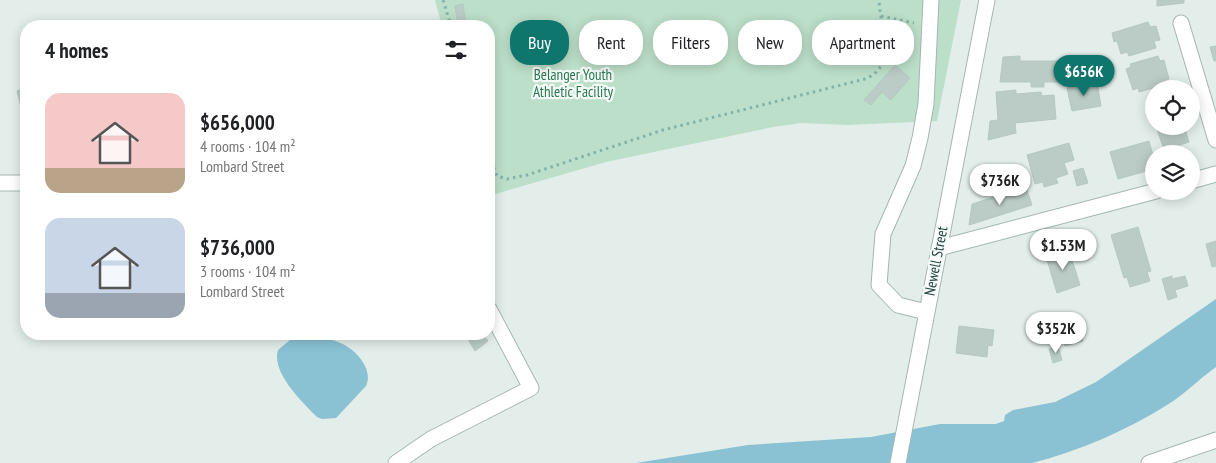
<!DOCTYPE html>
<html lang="en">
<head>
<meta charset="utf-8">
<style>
  :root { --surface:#fff; --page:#f6f6f6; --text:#202124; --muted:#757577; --accent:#0f766e }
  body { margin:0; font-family:"PT Sans Narrow",sans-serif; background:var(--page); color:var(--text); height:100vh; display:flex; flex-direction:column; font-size:19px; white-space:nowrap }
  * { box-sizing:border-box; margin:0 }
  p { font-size:16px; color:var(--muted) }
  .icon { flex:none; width:28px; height:28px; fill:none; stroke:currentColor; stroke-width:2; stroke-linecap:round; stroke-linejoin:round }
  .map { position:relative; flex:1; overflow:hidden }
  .panel { position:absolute; left:20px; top:20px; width:475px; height:320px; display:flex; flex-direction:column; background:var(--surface); border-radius:20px; box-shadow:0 2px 12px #0003 }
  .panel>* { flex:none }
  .hud { position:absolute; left:510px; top:20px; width:475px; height:45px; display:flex; gap:10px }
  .tools { position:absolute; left:1145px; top:80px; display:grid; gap:10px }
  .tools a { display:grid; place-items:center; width:55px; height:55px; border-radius:50%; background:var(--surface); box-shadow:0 2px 12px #0003; font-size:25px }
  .price { position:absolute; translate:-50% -42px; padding:0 11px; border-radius:18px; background:#fff; color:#222; font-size:16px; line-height:32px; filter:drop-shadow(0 1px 2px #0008) }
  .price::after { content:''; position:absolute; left:50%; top:30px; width:15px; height:11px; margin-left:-8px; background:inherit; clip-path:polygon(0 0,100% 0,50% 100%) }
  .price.selected { background:var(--accent); color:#fff }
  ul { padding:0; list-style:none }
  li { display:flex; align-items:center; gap:15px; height:125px; padding:0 25px }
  li span { display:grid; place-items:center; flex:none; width:140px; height:100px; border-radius:15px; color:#555 }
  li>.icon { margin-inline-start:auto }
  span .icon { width:60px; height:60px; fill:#fffc; stroke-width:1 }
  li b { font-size:21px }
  h2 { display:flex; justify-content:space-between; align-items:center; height:60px; padding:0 25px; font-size:21px }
  .pill { padding:0 18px; border-radius:20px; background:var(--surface); box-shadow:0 2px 12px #0003; font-size:18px; line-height:45px }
  .pill.selected { background:var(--accent); color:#fff }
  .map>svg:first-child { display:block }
  .green { fill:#bcdfc9 }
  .water { fill:#8ac2d4 }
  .building { fill:#bbcbc6; stroke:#b5c8c2 }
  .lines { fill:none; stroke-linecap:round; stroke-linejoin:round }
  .minor-casing { stroke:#a5b6b2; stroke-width:17 }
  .path { stroke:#83b2a8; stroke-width:3; stroke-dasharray:2.5 4; stroke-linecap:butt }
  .minor { stroke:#fff; stroke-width:15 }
  .labels { text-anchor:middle; stroke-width:4.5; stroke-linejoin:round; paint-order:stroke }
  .park-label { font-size:15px; fill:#2b7850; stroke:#f4faf7 }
  .street-label { font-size:15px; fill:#22403b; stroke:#f4faf7 }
</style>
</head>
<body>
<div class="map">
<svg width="1216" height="463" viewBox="0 0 1216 463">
  <rect width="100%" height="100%" fill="#e3eeea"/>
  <path class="green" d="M435 0H961L937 121 847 125 801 123 773 127 606 162 492 195 489 185V26H442Z"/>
  <path class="water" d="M1216 299V367C1199 379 1184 395 1167 405 1126 431 1079 451 1032 463H636L748 445 871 437 940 424H996L1004 421 1005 415 1013 410 1055 402 1096 382Z
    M303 336C328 336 355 343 366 368 368 374 369 380 366 386L336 418 322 419 317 417C302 402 271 372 278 350L290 340Z"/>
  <path class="building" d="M1157 0H1184V3L1157 6Z
    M463 4 466 26H458L455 6Z
    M1148 22 1150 27 1156 26 1160 40 1154 41 1156 48 1129 56 1127 52 1121 54 1117 41 1114 42 1112 33Z
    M1216 46V61H1214L1210 47Z
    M1020 56V61H1068V82H1044V87H1031V82H1000L1003 57Z
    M1158 56 1160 61 1164 60 1169 79 1166 80 1167 84 1139 92 1138 88 1133 90 1126 69 1131 67 1130 64Z
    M895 65 910 78 891 100 882 92 871 105 864 100Z
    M1097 82 1101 106 1072 111 1067 88Z
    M26 88V126L17 91Z
    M1016 90V94L1041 92 1042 96 1054 95 1056 119 1015 123 1016 133 988 140 990 121 998 120 996 92Z
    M1156 126H1184L1189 142 1164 150Z
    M1149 141 1154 159V169L1118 179 1110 152Z
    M1069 143 1074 160 1064 163 1068 174 1056 178 1058 183 1044 187 1043 182 1035 184 1027 155Z
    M1083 168 1088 183 1077 186 1073 171Z
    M1026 187 1032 205 969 225 972 204Z
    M1138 227 1151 271 1147 272 1150 281 1130 287 1127 277 1124 278 1111 235Z
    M1216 241V266L1212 267 1206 244Z
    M1068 247 1080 285 1057 293 1047 260 1057 257 1055 251Z
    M1172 276V279L1185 276 1188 286 1175 290 1177 297 1168 300 1162 279Z
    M1077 321 1083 341 1065 346 1059 326Z
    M959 326 994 330 992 346 988 345 987 357 956 353Z
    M465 334H482L488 341 475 351Z
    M1058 346 1062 360 1053 363 1049 349Z"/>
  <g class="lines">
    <g class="minor-casing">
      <path id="minor" d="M1181 23 1216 140
        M1191 181 1216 174
        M0 183H26
        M939 248 1156 191
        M926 312 898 305 879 285 883 234 913 166 920 138 926 104 931 0
        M396 463 431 439 531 388 489 309
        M898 463 987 0
        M1149 463 1216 440"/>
    </g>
    <path class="path" d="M443 0 451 26
      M881 16 914 23
      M489 155 497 176 507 179 527 175 663 130 865 79C899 65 880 28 879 0"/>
    <use href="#minor" class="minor"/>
  </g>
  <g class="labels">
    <g class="park-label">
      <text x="573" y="80">Belanger Youth<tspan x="573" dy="17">Athletic Facility</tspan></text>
    </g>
    <g class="street-label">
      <text transform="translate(936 261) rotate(-79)" y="5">Newell Street</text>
    </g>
  </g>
</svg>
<div class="tools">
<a><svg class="icon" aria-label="locate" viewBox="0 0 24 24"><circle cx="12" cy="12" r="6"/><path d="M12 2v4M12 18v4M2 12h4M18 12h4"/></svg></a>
<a><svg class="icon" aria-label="layers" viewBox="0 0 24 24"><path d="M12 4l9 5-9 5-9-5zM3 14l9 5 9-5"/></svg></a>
</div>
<b class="price selected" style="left:1084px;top:97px">$656K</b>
<b class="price" style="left:1000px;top:206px">$736K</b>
<b class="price" style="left:1063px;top:271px">$1.53M</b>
<b class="price" style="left:1056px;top:354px">$352K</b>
<div class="hud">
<a class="pill selected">Buy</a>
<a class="pill">Rent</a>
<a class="pill">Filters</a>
<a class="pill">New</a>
<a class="pill">Apartment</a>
</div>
<section class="panel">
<h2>4 homes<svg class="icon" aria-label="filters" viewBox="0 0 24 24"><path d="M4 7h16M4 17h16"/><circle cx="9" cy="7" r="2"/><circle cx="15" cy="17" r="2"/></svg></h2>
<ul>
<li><span style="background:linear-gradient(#f6c9c9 75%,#b9a48a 0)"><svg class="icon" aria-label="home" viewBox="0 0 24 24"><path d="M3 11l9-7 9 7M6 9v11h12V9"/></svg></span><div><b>$656,000</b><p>4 rooms · 104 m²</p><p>Lombard Street</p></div></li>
<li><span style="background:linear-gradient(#c9d6e8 75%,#9aa5b1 0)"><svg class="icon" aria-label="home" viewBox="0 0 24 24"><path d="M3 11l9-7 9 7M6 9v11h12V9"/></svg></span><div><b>$736,000</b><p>3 rooms · 104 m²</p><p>Lombard Street</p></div></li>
</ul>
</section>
</div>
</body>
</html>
